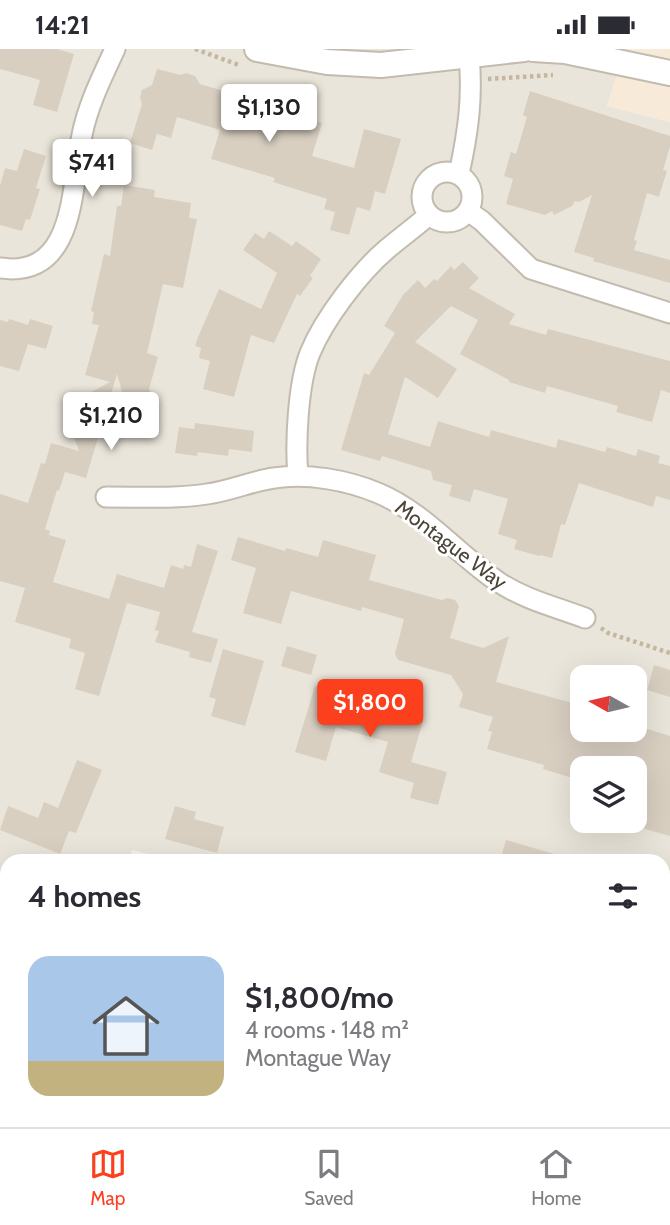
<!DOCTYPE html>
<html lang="en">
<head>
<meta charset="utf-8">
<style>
  :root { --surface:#fff; --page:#f2f2f3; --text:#2b2b33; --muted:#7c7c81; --line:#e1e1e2; --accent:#fc3f1d }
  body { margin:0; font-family:Cabin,sans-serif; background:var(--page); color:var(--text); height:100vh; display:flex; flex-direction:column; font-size:26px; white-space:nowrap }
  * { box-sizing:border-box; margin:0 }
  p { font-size:23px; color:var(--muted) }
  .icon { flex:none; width:38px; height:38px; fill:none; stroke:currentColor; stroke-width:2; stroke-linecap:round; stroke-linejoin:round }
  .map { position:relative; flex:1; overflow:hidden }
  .drawer { position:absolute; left:0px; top:805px; width:670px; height:273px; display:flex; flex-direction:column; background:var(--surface); border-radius:21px 21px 0 0; box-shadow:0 7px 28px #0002 }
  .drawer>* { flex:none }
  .needle { width:46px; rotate:278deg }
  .fabs { position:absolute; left:570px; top:616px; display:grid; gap:14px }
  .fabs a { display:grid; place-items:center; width:77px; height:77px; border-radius:14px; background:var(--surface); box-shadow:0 7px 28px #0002; font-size:35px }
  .price { position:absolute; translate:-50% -60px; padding:0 16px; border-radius:7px; background:#fff; color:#222; font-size:23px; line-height:46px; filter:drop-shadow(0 2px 4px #0008) }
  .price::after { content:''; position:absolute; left:50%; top:42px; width:21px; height:16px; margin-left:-10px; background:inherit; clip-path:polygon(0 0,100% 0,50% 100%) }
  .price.current { background:var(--accent); color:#fff }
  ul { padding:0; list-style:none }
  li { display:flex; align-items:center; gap:21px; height:175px; padding:0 28px }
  li span { display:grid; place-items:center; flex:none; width:196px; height:140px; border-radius:21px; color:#555 }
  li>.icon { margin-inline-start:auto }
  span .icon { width:84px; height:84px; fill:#fffc; stroke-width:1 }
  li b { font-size:30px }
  h2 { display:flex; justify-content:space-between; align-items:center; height:84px; padding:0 28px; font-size:30px }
  .status { display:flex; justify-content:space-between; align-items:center; height:49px; padding:0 35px; background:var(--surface); direction:ltr }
  .status svg { height:19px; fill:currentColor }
  .dock { display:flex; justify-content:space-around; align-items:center; height:98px; border-top:2px solid var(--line); background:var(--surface); font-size:19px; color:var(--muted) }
  .dock a { display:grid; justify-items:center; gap:4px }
  .dock .current { color:var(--accent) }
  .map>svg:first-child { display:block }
  .residential { fill:#eae5da; fill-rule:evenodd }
  .commercial { fill:#f7ead8 }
  .building { fill:#d8cfc1 }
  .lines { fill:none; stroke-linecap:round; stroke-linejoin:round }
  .minor-casing { stroke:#c2bbae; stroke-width:23 }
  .tertiary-casing { stroke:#c2bbae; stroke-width:28 }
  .path { stroke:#c4b79f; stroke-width:4.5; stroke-dasharray:3.5 3.5; stroke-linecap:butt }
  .minor { stroke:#fff; stroke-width:19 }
  .tertiary { stroke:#fff; stroke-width:24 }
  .labels { text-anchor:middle; stroke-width:6; stroke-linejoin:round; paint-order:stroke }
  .street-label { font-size:21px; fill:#4b4439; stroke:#fff }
</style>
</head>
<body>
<div class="status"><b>14:21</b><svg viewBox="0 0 49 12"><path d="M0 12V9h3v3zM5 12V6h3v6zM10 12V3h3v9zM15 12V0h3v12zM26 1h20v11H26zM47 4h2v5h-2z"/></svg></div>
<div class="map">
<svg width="670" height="1078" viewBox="0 0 670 1078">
  <rect width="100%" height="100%" fill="#f6f3ec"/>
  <path class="residential" d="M0 0H625L607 57 670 73V1078H276L278 1071H663V812H176L132 801 129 812H7V929L0 927ZM583 628H635V681H583ZM583 719H635V772H583Z"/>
  <path class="commercial" d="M625 0H670V73L607 57Z"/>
  <path class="building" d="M0 0H57L74 5 57 63 33 56 40 31 0 20Z
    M157 20 181 26 186 24 195 27 200 35 231 44 229 53 263 63 265 56 322 74 312 107 354 119 364 80 401 90 385 145 375 142 370 162 357 158 349 186 330 181 335 163 324 160 327 150 273 133 275 129 211 110 220 81 177 68 171 89 157 85 152 101 130 94 142 55 140 49 142 41 152 36Z
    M530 42 670 87V98L663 121 667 122 660 144 659 148 647 144 634 191 637 192 634 201 670 211V234L593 212 594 209 574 203 592 146 579 153 575 152 572 157 554 166 552 162 545 166 506 155 513 130 504 127 511 103 516 105 527 68 523 66Z
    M24 100 46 107 36 139 40 140 30 171 26 170 22 182 0 176V137L5 119 17 122Z
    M124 136 155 141 154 148 191 154 189 169 197 170 183 239 163 235 147 304 158 308 149 340 156 366 131 373 117 325 86 429 65 423 59 442 57 441 45 480 50 482 49 486 66 491 53 533 109 550 117 525 164 539 171 516 183 520 184 516 191 518 197 495 218 502 192 583 218 590 211 614 189 608 190 603 155 593 159 582 155 581 160 563 127 554 99 647 75 640 85 604 69 599 71 590 15 573 25 539 0 532V445L28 454 41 414 45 415 51 394 79 402 66 366 69 355 110 333 85 326 99 276 92 275 94 263 91 262 104 205 110 207 117 157H121Z
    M269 182 292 197 296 192 321 210 310 227 313 229 300 247 297 245 274 294 251 286 234 348 203 340 210 312 199 309 201 299 195 297 198 288 219 240 261 260 277 224 243 201 255 184 264 190Z
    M463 213 479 229 469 239 515 265 509 275 546 286 548 280 670 312V344L661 341 652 373 616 363 618 357 547 337 545 344 509 333V331L460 305 478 271 451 257 415 293 457 320 438 349 405 328 388 385 430 398 438 372 489 388 491 381 556 399 558 390 605 403 607 398 636 407 638 400 660 407 658 414 670 417V451L656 447 653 458 579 434 565 476 561 475 552 509 540 506 539 507 514 500 517 491 498 485 508 450 474 440 470 453 449 447 452 436 433 431 431 422 382 407 380 412 341 401 364 324 369 326 395 284 384 277 403 246 418 231 425 239 434 230 437 232 451 217 454 221Z
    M9 270 28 276 30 270 53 277 46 300 28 295 19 322 0 317V271L8 273Z
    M195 374 254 382 252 403 229 400 228 407 198 403 197 407 175 404 179 378 194 380Z
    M238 488 285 502 286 499 318 508 323 491 376 506 369 531 442 551 447 549 455 551 459 557 450 589 483 599 509 587 496 633 583 657V681H635V676L670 687V787L635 777V719H582L579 731 543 720 544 716 487 700 492 683 488 682 493 668 459 658 463 645 451 626 398 611 395 605 404 570 362 558 361 562 291 542 281 575 243 564 256 519 231 511Z
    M287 597 317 606 311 626 281 617Z
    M223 600 264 612 245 677 211 667 216 650 209 648Z
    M654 616 670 621V648L647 641Z
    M315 637 346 646 345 650 400 667 401 665 423 672 411 713 447 723 438 756 410 749 414 734 379 723 388 693 336 678 326 712 295 703Z
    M77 711 102 721 76 784 69 782 60 805 0 781 8 757 38 769 44 753 58 759Z
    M175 757 196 763 194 770 224 778 217 804 165 790Z
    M506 791 561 807 560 812H500Z"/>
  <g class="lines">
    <g class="minor-casing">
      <path id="minor" d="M422 148a25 25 0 1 1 50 0a25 25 0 1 1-50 0Z
        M459 125C468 83 473 49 469 7
        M468 162 482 172 531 220 670 264
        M0 219C77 230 71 136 82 86 88 56 102 28 115 0
        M298 427C295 394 298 334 310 304 324 270 359 224 387 200 400 189 415 178 429 166
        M106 448C140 448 174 450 207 445 230 442 252 432 274 429 308 424 347 431 378 444 424 463 457 505 497 532 523 550 556 558 585 569"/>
    </g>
    <g class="tertiary-casing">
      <path id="tertiary" d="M257 0 327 13 381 16 524 0
        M533 0 565 2 670 24"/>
    </g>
    <path class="path" d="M195 0 239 16
      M488 30 553 26
      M601 579 608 584 670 604"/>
    <use href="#minor" class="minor"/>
    <use href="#tertiary" class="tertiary"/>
  </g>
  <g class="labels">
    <g class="street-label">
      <text transform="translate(451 496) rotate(37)" y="7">Montague Way</text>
    </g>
  </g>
</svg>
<div class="fabs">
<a><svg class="needle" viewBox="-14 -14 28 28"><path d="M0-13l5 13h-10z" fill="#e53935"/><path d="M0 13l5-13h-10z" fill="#7c7c81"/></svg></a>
<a><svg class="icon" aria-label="layers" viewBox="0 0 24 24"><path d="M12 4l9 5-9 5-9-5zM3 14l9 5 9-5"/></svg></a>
</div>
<b class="price" style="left:269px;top:95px">$1,130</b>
<b class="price" style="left:92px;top:150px">$741</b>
<b class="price" style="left:111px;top:403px">$1,210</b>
<b class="price current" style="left:370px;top:690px">$1,800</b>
<section class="drawer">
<h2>4 homes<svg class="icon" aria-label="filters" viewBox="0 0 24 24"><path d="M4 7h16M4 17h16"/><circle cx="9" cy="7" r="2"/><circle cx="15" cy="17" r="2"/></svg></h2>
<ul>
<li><span style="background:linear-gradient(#a9c7e8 75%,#c2b280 0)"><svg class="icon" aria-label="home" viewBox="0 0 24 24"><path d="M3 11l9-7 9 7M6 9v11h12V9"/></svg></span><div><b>$1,800/mo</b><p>4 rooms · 148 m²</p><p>Montague Way</p></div></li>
</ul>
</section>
</div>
<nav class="dock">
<a class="current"><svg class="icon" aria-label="map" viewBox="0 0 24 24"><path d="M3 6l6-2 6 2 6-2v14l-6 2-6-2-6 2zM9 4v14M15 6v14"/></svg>Map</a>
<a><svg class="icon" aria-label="saved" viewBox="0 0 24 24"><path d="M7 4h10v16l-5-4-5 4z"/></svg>Saved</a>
<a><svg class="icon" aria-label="home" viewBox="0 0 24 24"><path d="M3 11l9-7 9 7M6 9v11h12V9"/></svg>Home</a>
</nav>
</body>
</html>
